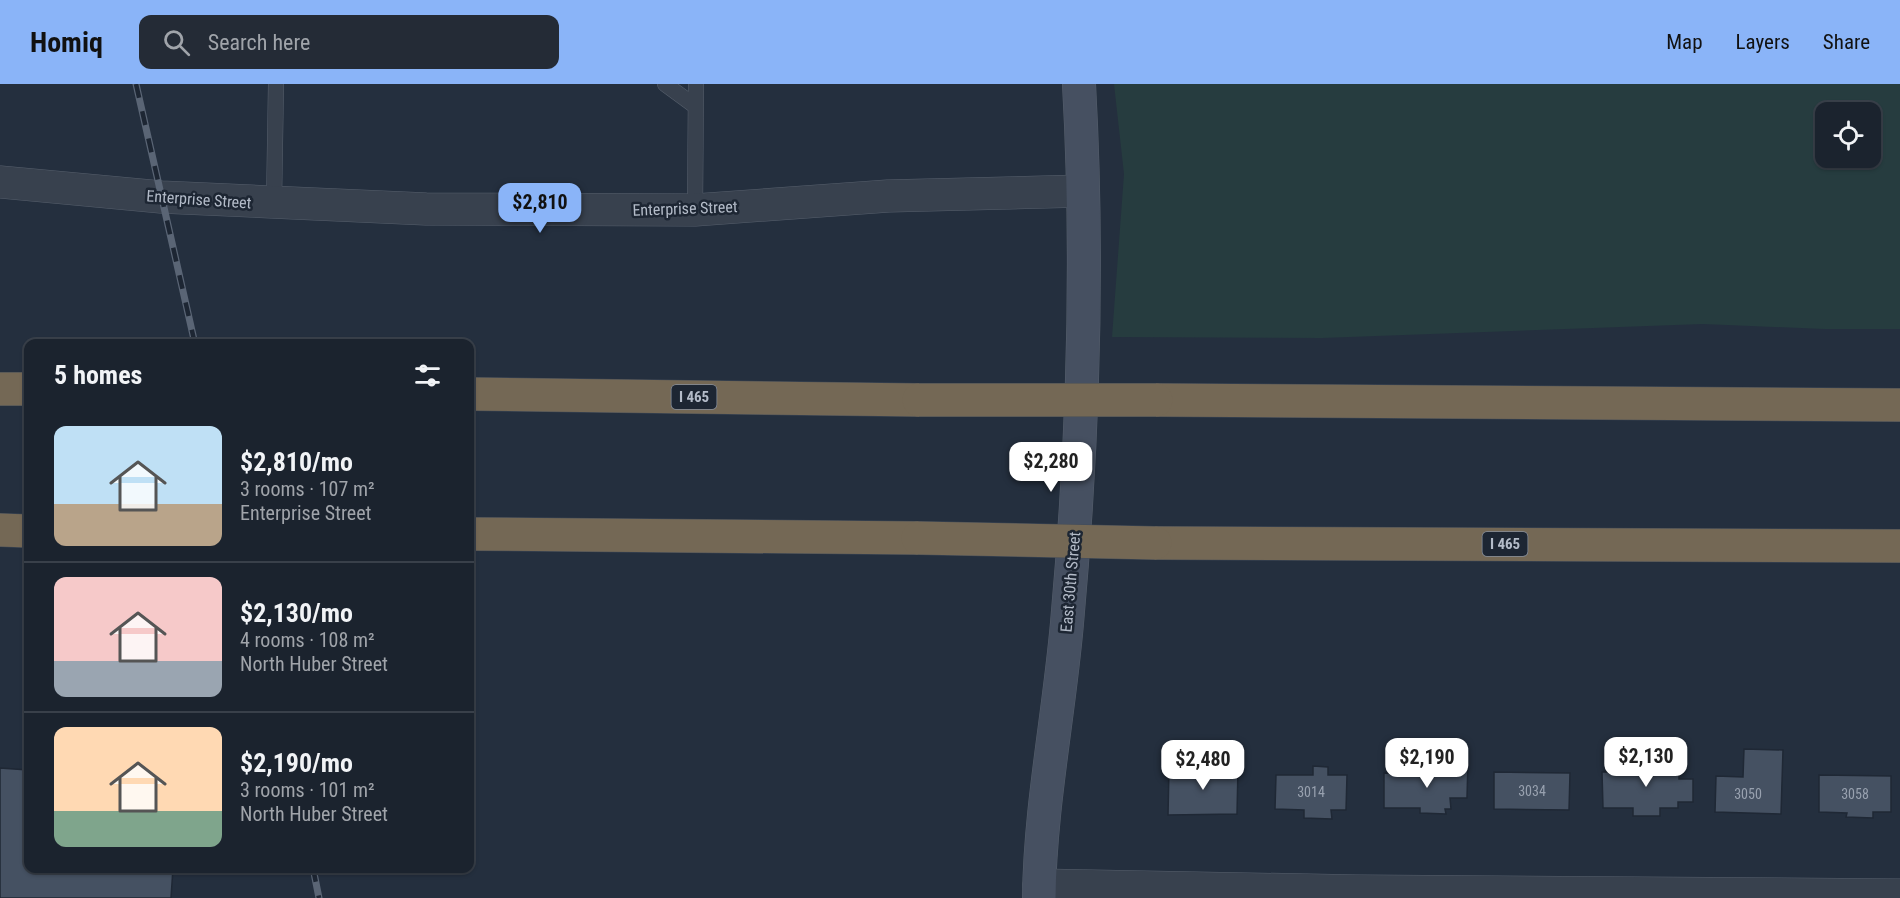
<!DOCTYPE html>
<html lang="en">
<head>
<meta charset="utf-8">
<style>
  :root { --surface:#1b232e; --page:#242b36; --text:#f1f3f6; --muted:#a0a4aa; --line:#39404a; --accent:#8ab4f8 }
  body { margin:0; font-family:"Roboto Condensed",sans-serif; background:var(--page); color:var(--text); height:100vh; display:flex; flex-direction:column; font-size:22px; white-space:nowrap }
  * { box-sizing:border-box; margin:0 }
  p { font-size:20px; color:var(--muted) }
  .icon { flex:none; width:33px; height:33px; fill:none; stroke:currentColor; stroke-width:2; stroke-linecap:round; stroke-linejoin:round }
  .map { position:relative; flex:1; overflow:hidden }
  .panel { position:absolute; left:24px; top:255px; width:450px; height:534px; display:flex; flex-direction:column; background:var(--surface); border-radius:12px; box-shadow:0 2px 4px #0004,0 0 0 2px var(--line) }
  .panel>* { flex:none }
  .buttons { position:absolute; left:1815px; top:18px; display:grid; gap:12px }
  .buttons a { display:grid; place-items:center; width:66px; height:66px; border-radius:12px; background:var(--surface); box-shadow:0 2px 4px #0004,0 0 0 2px var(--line); font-size:30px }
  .price { position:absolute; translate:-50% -51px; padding:0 14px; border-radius:12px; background:#fff; color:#222; font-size:20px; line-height:39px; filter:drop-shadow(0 2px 3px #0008) }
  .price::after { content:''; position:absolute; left:50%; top:36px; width:18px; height:14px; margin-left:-9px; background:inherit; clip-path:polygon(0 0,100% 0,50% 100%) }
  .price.active { background:var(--accent); color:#111 }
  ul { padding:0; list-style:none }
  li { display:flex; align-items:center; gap:18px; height:150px; padding:0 30px }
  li+li { border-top:2px solid var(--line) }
  li span { display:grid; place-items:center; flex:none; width:168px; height:120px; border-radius:12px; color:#555 }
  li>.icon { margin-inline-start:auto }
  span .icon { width:72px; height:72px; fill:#fffc; stroke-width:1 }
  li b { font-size:26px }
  h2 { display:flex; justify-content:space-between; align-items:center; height:72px; padding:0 30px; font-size:26px }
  header { display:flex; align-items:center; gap:36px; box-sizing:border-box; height:84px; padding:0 30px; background:var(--accent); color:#111 }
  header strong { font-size:28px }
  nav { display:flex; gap:33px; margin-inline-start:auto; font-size:21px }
  .search { width:420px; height:54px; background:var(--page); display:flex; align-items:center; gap:15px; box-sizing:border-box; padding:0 21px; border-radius:12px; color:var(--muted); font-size:22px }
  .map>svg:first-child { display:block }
  .green { fill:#263c3f; fill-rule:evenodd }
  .building { fill:#455162; stroke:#1f2835; stroke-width:1.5 }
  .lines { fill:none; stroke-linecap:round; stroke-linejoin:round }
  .lane-casing { stroke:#565f6c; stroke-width:16 }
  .street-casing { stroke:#565f6c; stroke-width:33 }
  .secondary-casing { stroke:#565f6c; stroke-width:34 }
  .highway-casing { stroke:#434c59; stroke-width:34 }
  .lane { stroke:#38414e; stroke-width:15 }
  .street { stroke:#38414e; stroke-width:32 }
  .secondary { stroke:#465061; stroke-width:33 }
  .highway { stroke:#746855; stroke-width:33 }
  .rail-casing { stroke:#5a6575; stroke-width:7 }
  .rail { stroke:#1d2633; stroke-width:4.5; stroke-dasharray:14; stroke-linecap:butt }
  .highway-bridge-casing { stroke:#434c59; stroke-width:34; stroke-linecap:butt }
  .highway-bridge { stroke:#746855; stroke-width:33 }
  .labels { text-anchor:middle; stroke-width:5; stroke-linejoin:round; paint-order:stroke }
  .number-label { font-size:14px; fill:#98a1af }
  .shield { fill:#1d2633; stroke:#878f9c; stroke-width:1.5 }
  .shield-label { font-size:15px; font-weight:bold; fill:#b4bcc9 }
  .street-label { font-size:16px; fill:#b4bcc9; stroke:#1d2633 }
</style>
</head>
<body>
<header>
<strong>Homiq</strong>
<div class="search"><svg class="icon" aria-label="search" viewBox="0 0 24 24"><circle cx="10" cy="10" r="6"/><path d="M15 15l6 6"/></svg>Search here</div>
<nav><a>Map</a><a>Layers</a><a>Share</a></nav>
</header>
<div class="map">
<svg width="1900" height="814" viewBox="0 0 1900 814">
  <rect width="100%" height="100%" fill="#242f3e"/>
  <path class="green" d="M1114 0H1900V245H1825L1703 240 1322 254 1112 253 1124 90ZM1870 28V74H1826V28Z"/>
  <path class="building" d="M1744 665 1783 666 1781 730 1715 728 1716 692 1743 693Z
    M1634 671H1659V687H1679V695H1693V718H1678V724H1660V732H1633V724H1603L1602 688H1635Z
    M1468 677 1467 714H1450L1451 725H1445L1446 730 1420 729V724H1384V689L1449 690V678Z
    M1313 682 1328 683V691H1347L1346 726H1331L1332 735 1304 734V726L1275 725 1276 691H1313Z
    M0 684 28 686V784H173L171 814H0Z
    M1169 684H1238L1237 730 1168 731Z
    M1494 688 1570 689 1569 726 1494 725Z
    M1819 691 1891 692V728H1873V734L1846 733 1847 729 1819 728Z"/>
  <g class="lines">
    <g class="lane-casing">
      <path id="lane" d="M665 0 695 22
        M274 120 276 0
        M695 126 696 0"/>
    </g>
    <g class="street-casing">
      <path id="street" d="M0 98 161 113 426 125 695 126 888 112 1082 107
        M1039 801 1357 807 1900 811"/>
    </g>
    <g class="secondary-casing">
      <path id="secondary" d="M1039 814C1040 722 1059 631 1067 539 1083 361 1089 179 1079 0"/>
    </g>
    <g class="highway-casing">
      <path id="highway" d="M0 305H28
        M470 310 919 316
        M1156 316 1900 321
        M0 446 28 447
        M470 450 918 454
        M1155 459 1900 462"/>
    </g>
    <use href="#lane" class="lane"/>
    <use href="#street" class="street"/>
    <use href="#secondary" class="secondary"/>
    <use href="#highway" class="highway"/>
    <g class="rail-casing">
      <path id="rail" d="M136 0 195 260
        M313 784 319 814"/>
    </g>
    <use href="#rail" class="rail"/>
    <g class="highway-bridge-casing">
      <path id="highway-bridge" d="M919 316H1156
        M918 454 1155 459"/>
    </g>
    <use href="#highway-bridge" class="highway-bridge"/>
  </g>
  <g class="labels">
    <g class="number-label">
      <text x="1532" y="712">3034</text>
      <text x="1311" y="713">3014</text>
      <text x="1748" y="715">3050</text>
      <text x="1855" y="715">3058</text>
    </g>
    <g class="shield">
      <rect x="671.5" y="301" width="45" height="24" rx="4.5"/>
      <rect x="1482.5" y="448" width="45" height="24" rx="4.5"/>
    </g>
    <g class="shield-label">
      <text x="694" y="318">I 465</text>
      <text x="1505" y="465">I 465</text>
    </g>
    <g class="street-label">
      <text transform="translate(199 115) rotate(4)" y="6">Enterprise Street</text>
      <text transform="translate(685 124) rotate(-2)" y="6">Enterprise Street</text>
      <text transform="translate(1070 498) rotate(-85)" y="6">East 30th Street</text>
    </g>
  </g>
</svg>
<div class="buttons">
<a><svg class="icon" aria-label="locate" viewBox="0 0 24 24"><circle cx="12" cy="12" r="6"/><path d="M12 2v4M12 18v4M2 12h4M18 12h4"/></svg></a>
</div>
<b class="price active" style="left:540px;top:150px">$2,810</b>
<b class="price" style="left:1051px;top:409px">$2,280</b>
<b class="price" style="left:1646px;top:704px">$2,130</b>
<b class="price" style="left:1427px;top:705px">$2,190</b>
<b class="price" style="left:1203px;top:707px">$2,480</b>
<section class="panel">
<h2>5 homes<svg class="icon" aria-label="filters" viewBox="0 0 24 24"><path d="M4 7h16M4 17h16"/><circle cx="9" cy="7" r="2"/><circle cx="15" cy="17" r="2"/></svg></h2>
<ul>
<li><span style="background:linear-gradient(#bfe0f5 65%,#b9a48a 0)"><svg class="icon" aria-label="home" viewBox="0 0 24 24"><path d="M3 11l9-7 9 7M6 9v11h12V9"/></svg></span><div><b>$2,810/mo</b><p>3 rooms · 107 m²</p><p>Enterprise Street</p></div></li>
<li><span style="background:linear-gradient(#f6c9c9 70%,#9aa5b1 0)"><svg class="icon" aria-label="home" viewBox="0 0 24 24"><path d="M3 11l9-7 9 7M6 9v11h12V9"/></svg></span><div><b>$2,130/mo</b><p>4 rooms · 108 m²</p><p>North Huber Street</p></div></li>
<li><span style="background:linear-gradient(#ffd9b3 70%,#7fa58c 0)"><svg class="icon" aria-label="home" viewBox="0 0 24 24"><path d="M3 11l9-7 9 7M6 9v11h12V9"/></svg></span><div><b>$2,190/mo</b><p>3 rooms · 101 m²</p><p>North Huber Street</p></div></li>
</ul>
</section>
</div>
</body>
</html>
